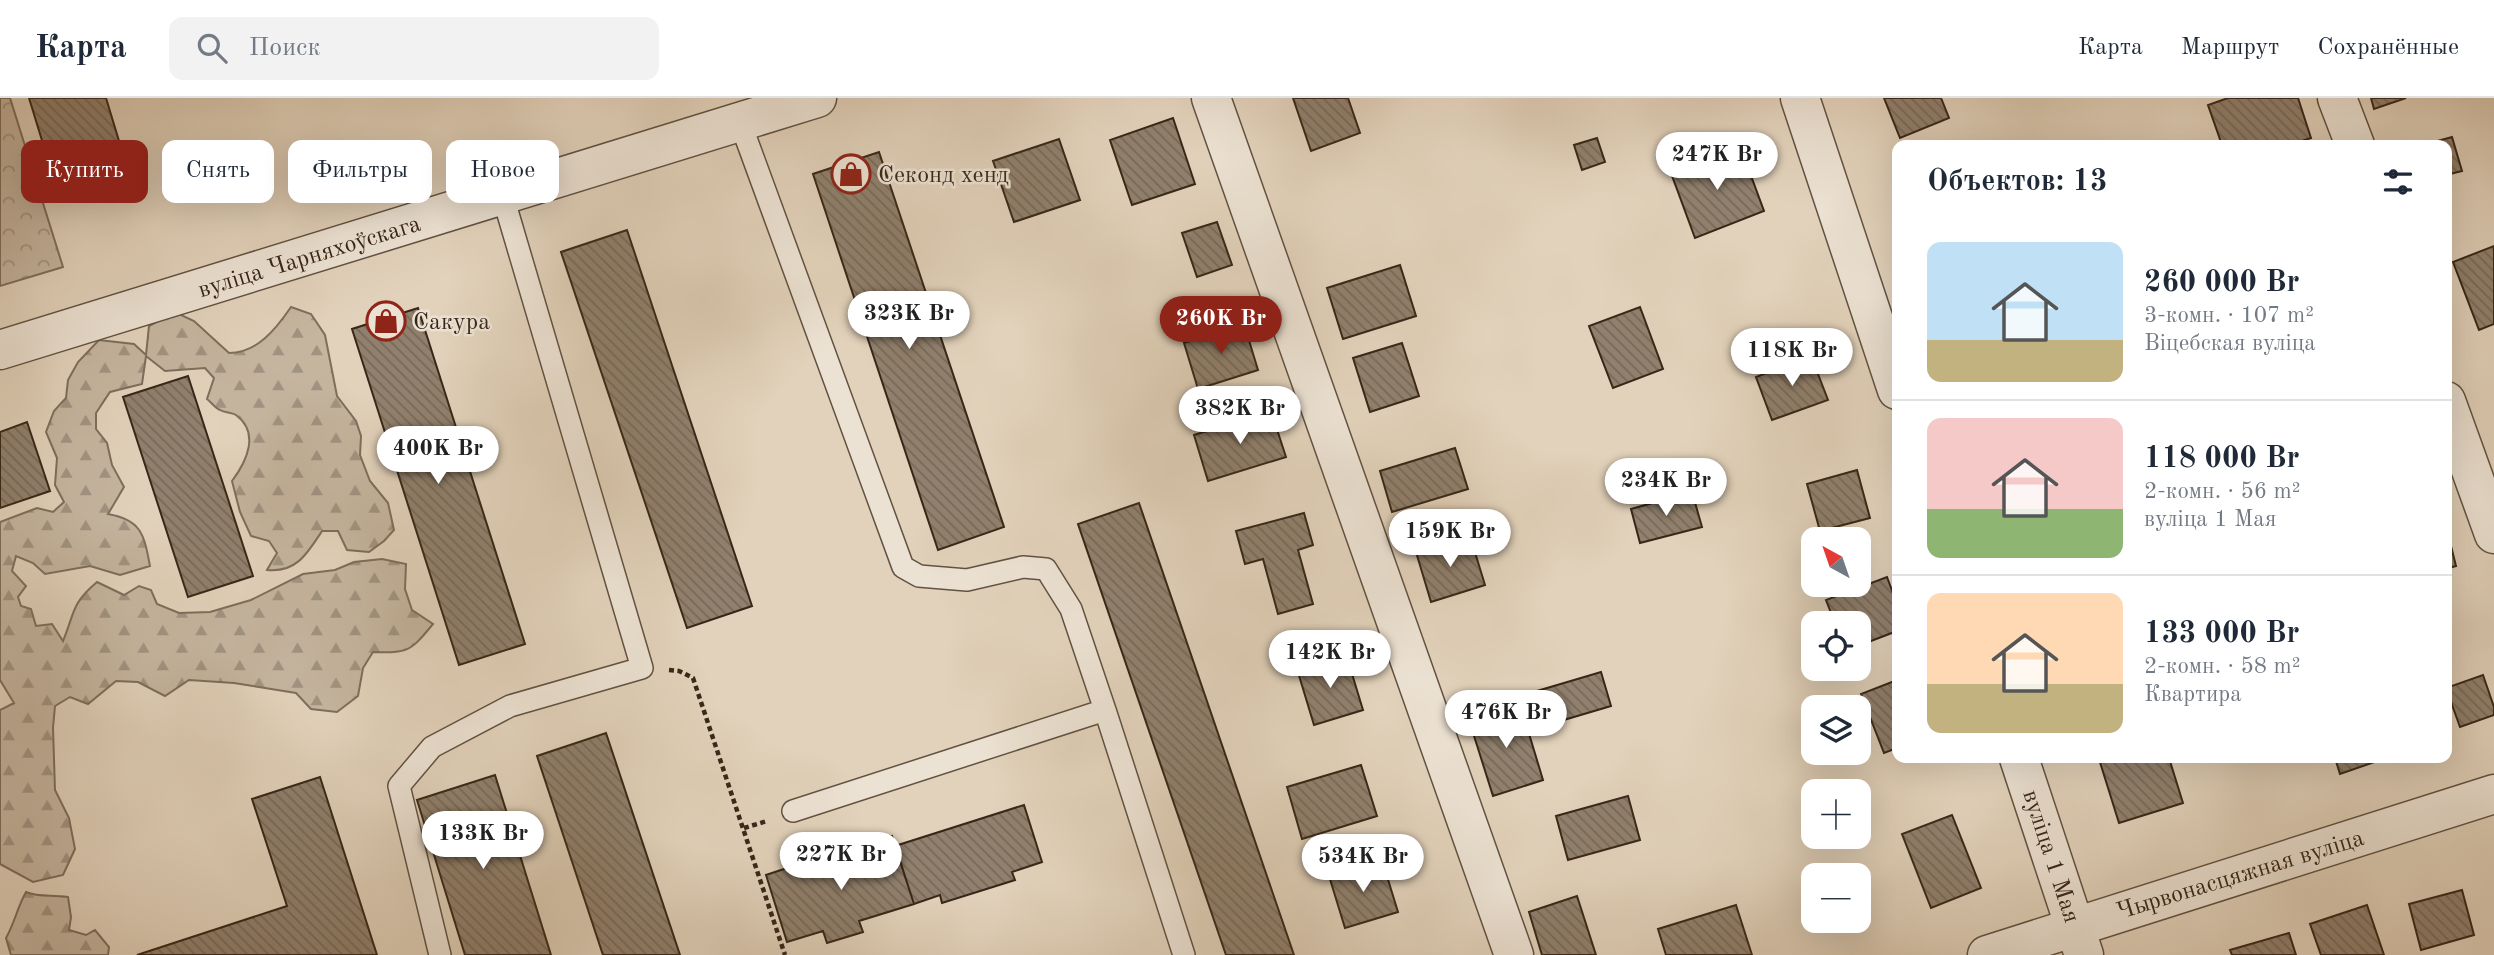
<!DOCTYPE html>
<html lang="ru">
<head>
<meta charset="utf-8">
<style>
  :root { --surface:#fff; --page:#f2f2f3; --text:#1f2937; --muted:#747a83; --line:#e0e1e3; --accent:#8f2418 }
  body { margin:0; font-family:"Old Standard TT",serif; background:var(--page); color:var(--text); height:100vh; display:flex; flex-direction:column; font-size:26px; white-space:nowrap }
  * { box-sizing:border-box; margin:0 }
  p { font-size:23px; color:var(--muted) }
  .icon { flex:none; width:38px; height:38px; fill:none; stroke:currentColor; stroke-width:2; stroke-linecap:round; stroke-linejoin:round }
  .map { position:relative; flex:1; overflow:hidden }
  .drawer { position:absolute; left:1892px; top:42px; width:560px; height:623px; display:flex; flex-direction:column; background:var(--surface); border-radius:14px; box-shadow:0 7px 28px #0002 }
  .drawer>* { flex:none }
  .guide { position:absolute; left:21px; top:42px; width:665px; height:63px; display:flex; gap:14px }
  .needle { width:46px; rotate:320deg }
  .controls { position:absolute; left:1801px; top:429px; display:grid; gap:14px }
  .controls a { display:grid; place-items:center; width:70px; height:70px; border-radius:14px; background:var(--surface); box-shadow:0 7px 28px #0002; font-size:35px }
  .price { position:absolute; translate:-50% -60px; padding:0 16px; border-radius:24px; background:#fff; color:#222; font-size:23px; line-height:46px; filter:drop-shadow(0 2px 4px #0008) }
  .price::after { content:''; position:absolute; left:50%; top:42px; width:21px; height:16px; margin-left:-10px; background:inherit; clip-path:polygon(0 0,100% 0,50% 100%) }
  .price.selected { background:var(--accent); color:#fff }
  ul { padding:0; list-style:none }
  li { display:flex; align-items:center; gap:21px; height:175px; padding:0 35px }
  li+li { border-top:2px solid var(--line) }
  li span { display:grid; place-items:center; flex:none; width:196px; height:140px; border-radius:14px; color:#555 }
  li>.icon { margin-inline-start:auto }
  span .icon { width:84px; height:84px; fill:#fffc; stroke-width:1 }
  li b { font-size:30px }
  h2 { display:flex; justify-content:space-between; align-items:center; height:84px; padding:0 35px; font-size:30px }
  .tag { padding:0 24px; border-radius:14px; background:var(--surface); box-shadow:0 7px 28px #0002; font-size:24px; line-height:63px }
  .tag.selected { background:var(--accent); color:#fff }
  header { display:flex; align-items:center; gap:42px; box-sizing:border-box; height:98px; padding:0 35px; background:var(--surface); border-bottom:2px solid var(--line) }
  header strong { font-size:33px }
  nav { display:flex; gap:38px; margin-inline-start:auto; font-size:24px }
  .search { width:490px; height:63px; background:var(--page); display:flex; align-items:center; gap:18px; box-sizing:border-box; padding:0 24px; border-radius:14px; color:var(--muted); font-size:26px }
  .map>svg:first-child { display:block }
  .forest { fill:url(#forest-firs); stroke:#7e6e5c; stroke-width:2 }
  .park { fill:url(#park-crowns); stroke:#7e6e5c; stroke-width:2 }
  .building { fill:url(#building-back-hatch); stroke:#382719; stroke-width:2 }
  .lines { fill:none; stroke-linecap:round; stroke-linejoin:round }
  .service-casing { stroke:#625242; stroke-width:24 }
  .minor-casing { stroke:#625242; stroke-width:41 }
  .path { stroke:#382719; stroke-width:4.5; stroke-dasharray:5 3.5; stroke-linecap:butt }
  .service { stroke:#ece2d3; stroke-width:21 }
  .minor { stroke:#ece2d3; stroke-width:38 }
  .labels { text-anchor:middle; stroke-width:5; stroke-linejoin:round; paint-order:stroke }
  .poi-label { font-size:24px; fill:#382719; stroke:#ece2d3; text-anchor:start }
  .street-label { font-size:24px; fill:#382719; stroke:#ece2d3 }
</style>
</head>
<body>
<header>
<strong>Карта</strong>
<div class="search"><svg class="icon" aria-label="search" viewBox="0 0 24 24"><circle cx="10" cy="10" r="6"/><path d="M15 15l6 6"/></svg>Поиск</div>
<nav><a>Карта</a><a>Маршрут</a><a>Сохранённые</a></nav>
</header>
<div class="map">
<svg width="2494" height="857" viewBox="0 0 2494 857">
  <defs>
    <pattern id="forest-firs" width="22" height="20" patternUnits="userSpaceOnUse" patternTransform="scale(1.75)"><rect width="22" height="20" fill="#c5b59f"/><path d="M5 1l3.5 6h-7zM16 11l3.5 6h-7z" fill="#a19381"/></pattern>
    <pattern id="park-crowns" width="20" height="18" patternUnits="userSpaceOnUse" patternTransform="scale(1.75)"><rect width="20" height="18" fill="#c5b59f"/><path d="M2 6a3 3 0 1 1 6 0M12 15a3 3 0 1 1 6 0" fill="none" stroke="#a19381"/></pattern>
    <pattern id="building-back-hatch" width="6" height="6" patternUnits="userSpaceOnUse" patternTransform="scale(1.75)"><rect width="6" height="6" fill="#90806d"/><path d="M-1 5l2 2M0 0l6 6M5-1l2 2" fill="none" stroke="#776959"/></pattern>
  </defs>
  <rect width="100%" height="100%" fill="#e2d2bb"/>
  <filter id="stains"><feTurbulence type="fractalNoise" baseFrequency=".00286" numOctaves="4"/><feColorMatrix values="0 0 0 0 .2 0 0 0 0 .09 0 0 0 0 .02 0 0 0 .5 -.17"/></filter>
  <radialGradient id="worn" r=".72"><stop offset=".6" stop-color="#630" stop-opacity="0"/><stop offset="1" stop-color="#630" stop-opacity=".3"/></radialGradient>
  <path class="forest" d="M291 209 311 216 325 237 337 298 356 323 361 338 360 357 370 383 388 405 394 432 384 443 369 454 347 452 338 433H322C307 456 296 475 267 472L277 455 269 443 251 438 240 414 232 383C247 363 260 335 236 317 231 314 225 315 220 312 215 310 211 304 207 301L214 280 205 270 165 273 146 258 142 286 110 294 96 315V331L107 345 112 367 124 389 108 416C142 422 144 437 150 468L120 477 90 468 45 476 33 465 16 458 12 473 26 488 18 499 21 508 31 511 36 528 52 526 63 543C75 514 71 506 97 484L124 497 139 488 151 492 157 506 179 515 210 514 251 502 303 476 335 472 354 464 382 461 406 466 405 491 412 512 433 526C410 554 408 555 373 554L363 570 358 598 337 614 311 611 296 595 234 585 189 582 165 598 138 584 116 583 88 606 70 599 55 608 53 630 55 692 69 720 75 751 63 777 33 784 0 766V612L14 605 0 582V424L37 410 53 414 64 404 55 387 57 360 46 334 54 313 66 300 68 282 78 264 99 242 134 246 146 257 149 228 175 214 194 223 229 255C257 255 276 231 291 209Z
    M26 794C40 800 52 796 68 799L71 819 69 832 86 837 95 832 109 849 108 857H11L6 840C15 824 17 810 26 794Z"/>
  <path class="park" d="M0 0H10L63 169 0 188Z"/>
  <path class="building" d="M29 0H106L129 76 59 98Z
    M1293 0H1348L1360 35 1311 53Z
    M1884 0H1941L1949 20 1900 40Z
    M2228 0H2298L2311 40 2289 47H2222L2208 7Z
    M2371 0H2406L2374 11Z
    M1173 20 1195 86 1132 107 1110 42Z
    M2452 39 2462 73 2446 77V47H2423Z
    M1597 40 1605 64 1582 72 1574 47Z
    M1059 41 1080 102 1014 124 993 63Z
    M1740 48 1764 113 1695 140 1671 75Z
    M879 54 1004 429 938 452 813 76Z
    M1217 124 1232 167 1197 179 1182 135Z
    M627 132 752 508 687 530 561 154Z
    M2494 148V226L2479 232 2453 164Z
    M1400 167 1416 218 1343 241 1327 190Z
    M1640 209 1663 271 1613 290 1589 228Z
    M418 210 525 546 459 567 352 231Z
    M1244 226 1258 272 1198 291 1184 245Z
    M1402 245 1419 298 1370 314 1353 260Z
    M1811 258 1828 302 1772 322 1756 279Z
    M188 278 253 478 188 499 123 299Z
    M1271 313 1286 359 1208 383 1194 337Z
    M27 324 50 393 0 410V334Z
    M1455 350 1468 391 1392 414 1380 373Z
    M1857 372 1870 420 1820 433 1807 386Z
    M1692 394 1702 429 1640 445 1631 411Z
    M1139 405 1294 857H1226L1078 426Z
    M1304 415 1313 447 1298 452 1313 506 1278 516 1263 461 1245 466 1236 433Z
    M2446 428 2456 468 2446 471Z
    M1470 438 1485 487 1431 504 1416 454Z
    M1887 479 1897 506V533L1858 548V525H1835L1826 502Z
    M1346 556 1363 612 1314 627 1297 571Z
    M1601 574 1611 608 1547 627 1537 593Z
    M2483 577 2494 609V617L2460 629 2446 590Z
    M1897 582V650L1884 655 1861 596Z
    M1520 606 1543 682 1493 698 1469 622Z
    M606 635 680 857H603L537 658Z
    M2103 660H2169L2183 705 2119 725 2099 661Z
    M2335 660H2386L2340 676Z
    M1361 667 1377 718 1302 741 1287 689Z
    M495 677 551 857H465L417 702Z
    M320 679 377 857H137L287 808 252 701Z
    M1628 698 1640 742 1568 762 1556 718Z
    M1024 707 1042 764 1012 774 1015 782 942 805 940 797 914 806 895 748Z
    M1952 717 1981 790 1931 810 1902 736Z
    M892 738 914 806 859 823 863 834 827 845 823 833 787 844 766 777 802 765 806 777 841 766 838 755Z
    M1382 762 1398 814 1345 830 1329 778Z
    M2462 792 2474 837 2421 852 2409 806Z
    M1577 798 1596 857H1542L1529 814Z
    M1736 807 1752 857H1666L1658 831Z
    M2367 807 2384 857H2321L2310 826Z
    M2289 835 2296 857H2232L2230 852Z"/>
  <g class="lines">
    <g class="service-casing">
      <path id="service" d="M740 24 903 469 919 478 967 482 1023 469 1046 471 1071 511 1105 612
        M793 713 1105 612 1184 857
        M440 857 399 688 432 649 510 608 642 570 503 99"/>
    </g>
    <g class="minor-casing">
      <path id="minor" d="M1211 0 1514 857
        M1800 0 1897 292
        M2337 0 2355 47
        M0 252 817 0
        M2446 303 2494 436
        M2019 660 2084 857
        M1987 857 2494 696"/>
    </g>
    <path class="path" d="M669 572 679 573 693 580 785 857
      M744 730 767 723"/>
    <use href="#service" class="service"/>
    <use href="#minor" class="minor"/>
  </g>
  <defs>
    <g id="shop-ring" transform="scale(2.0125)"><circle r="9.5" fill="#ece2d3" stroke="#8f2418" stroke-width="1.5"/><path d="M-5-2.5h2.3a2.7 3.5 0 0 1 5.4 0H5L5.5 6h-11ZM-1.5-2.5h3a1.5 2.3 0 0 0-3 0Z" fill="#8f2418"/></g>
  </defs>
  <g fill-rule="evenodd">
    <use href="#shop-ring" x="851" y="76"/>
    <use href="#shop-ring" x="386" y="223"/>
  </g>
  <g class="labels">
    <g class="poi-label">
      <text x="878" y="84">Секонд хенд</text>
      <text x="413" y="231">Сакура</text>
    </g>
    <g class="street-label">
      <text transform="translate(309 158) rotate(-17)" y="8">вуліца Чарняхоўскага</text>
      <text transform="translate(2052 758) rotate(72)" y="8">вуліца 1 Мая</text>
      <text transform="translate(2240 776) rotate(-17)" y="8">Чырвонасцяжная вуліца</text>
    </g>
  </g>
  <rect width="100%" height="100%" filter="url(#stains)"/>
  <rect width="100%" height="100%" fill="url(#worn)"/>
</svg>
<div class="controls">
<a><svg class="needle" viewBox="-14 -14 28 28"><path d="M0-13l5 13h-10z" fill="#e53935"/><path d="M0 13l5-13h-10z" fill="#747a83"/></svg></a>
<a><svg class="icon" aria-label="locate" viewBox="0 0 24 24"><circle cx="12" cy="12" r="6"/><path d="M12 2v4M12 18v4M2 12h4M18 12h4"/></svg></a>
<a><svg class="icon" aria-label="layers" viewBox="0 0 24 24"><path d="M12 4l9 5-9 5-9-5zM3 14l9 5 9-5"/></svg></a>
<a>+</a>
<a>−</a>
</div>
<b class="price" style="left:1717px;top:94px">247K Br</b>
<b class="price" style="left:909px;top:253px">323K Br</b>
<b class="price selected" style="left:1221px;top:258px">260K Br</b>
<b class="price" style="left:1792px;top:290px">118K Br</b>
<b class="price" style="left:1240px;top:348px">382K Br</b>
<b class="price" style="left:438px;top:388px">400K Br</b>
<b class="price" style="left:1666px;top:420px">234K Br</b>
<b class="price" style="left:1450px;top:471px">159K Br</b>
<b class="price" style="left:1330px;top:592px">142K Br</b>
<b class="price" style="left:1506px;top:652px">476K Br</b>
<b class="price" style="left:483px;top:773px">133K Br</b>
<b class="price" style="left:841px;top:794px">227K Br</b>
<b class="price" style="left:1363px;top:796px">534K Br</b>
<div class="guide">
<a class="tag selected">Купить</a>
<a class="tag">Снять</a>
<a class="tag">Фильтры</a>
<a class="tag">Новое</a>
</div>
<section class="drawer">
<h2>Объектов: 13<svg class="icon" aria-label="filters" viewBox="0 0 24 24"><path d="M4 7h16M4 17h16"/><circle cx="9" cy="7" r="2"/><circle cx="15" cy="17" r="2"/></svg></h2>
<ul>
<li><span style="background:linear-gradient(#bfe0f5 70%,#c2b280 0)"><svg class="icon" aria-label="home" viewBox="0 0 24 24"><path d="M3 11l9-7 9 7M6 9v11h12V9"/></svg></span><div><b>260 000 Br</b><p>3-комн. · 107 m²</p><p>Віцебская вуліца</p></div></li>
<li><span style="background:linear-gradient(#f6c9c9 65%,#8fb573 0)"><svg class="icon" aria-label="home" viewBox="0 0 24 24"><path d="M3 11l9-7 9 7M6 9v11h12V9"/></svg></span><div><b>118 000 Br</b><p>2-комн. · 56 m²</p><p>вуліца 1 Мая</p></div></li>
<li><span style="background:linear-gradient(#ffd9b3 65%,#c2b280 0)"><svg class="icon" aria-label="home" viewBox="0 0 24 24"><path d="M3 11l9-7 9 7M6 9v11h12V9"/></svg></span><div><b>133 000 Br</b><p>2-комн. · 58 m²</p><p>Квартира</p></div></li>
</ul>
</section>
</div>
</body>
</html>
